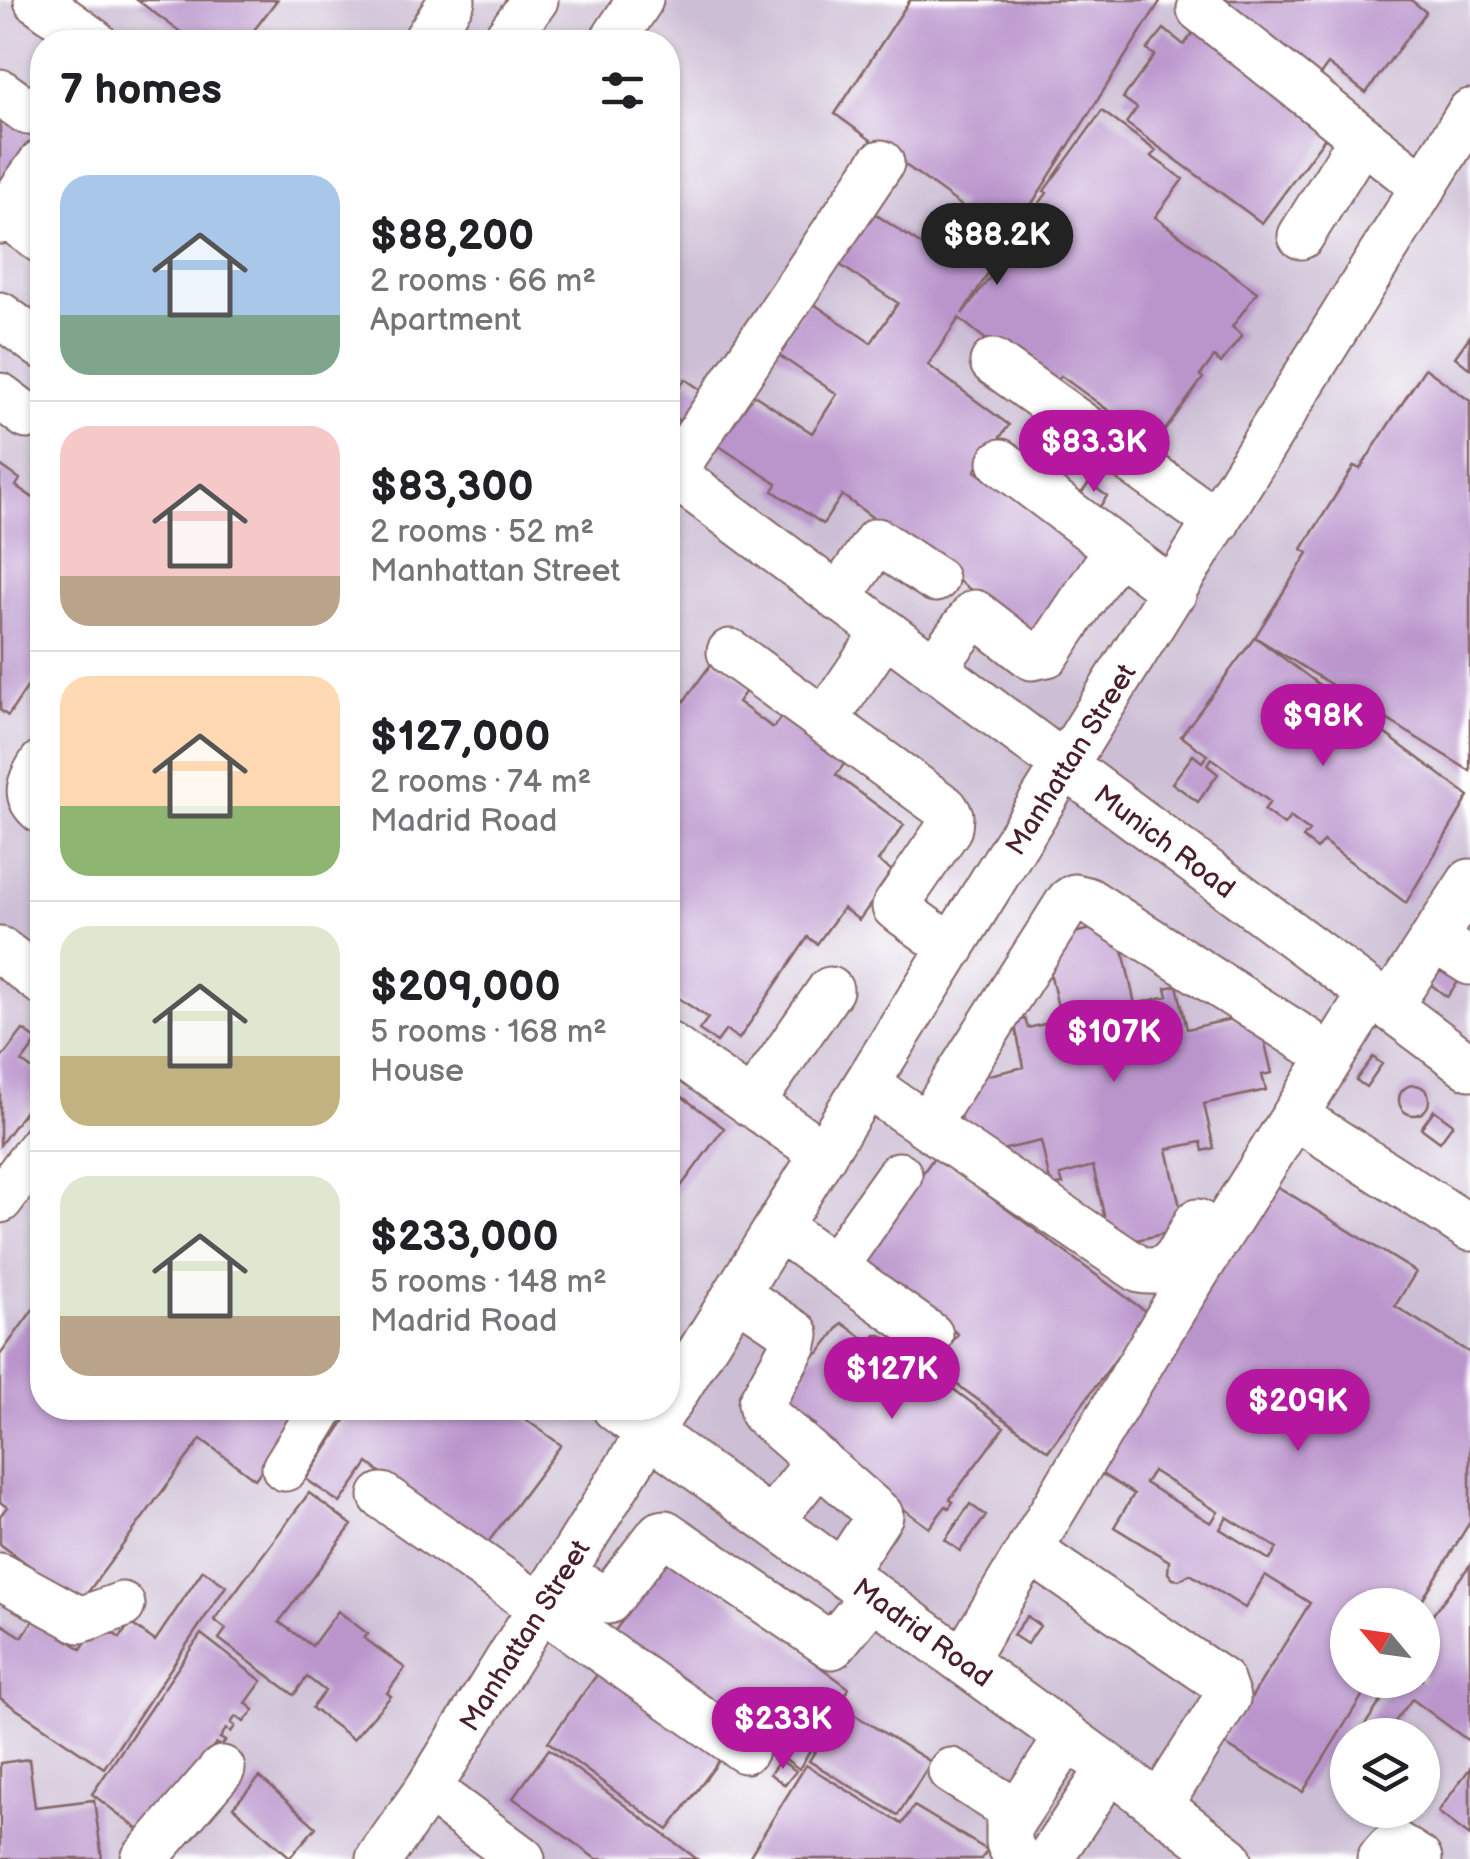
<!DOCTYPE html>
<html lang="en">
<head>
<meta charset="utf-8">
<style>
  :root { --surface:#fff; --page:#f6f6f6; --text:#202124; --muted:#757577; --line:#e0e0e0; --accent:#b5179e }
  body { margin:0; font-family:"Balsamiq Sans",sans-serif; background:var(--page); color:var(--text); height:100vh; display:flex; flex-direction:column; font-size:38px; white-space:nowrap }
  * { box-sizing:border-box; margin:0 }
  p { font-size:32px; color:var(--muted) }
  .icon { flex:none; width:55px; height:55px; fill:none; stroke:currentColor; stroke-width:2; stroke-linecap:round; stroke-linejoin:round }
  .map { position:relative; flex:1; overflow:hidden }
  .details { position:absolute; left:30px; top:30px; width:650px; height:1390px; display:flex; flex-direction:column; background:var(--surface); border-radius:40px; box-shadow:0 2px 8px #0004 }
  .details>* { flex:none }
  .needle { width:65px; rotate:299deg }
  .tools { position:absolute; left:1330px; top:1588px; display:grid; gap:20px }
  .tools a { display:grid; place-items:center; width:110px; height:110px; border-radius:50%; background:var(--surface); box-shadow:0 2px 8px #0004; font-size:50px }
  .price { position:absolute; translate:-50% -85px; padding:0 22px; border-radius:35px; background:var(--accent); color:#fff; font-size:32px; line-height:65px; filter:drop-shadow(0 2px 5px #0008) }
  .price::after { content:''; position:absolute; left:50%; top:60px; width:30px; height:22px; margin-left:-15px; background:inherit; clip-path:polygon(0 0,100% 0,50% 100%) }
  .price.selected { background:#222; color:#fff }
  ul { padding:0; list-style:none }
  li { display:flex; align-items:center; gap:30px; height:250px; padding:0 30px }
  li+li { border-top:2px solid var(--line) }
  li span { display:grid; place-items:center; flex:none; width:280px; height:200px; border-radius:30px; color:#555 }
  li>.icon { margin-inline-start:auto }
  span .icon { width:120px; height:120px; fill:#fffc; stroke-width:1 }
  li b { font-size:42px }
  h2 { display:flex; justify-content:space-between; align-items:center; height:120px; padding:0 30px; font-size:42px }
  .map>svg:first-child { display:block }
  .industrial { fill:#ccbed4; fill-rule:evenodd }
  .building { fill:#ba95cc; fill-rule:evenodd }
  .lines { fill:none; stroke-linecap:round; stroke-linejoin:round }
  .minor-casing { stroke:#856666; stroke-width:49 }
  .minor { stroke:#fff; stroke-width:45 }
  .labels { text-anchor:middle; stroke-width:8; stroke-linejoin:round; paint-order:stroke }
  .street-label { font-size:28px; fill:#4a1f2b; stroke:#fff }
</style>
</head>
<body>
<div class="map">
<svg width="1470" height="1859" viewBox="0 0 1470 1859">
  <rect width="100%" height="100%" fill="#fff"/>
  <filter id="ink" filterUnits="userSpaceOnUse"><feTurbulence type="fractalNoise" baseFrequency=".01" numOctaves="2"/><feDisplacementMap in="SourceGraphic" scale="20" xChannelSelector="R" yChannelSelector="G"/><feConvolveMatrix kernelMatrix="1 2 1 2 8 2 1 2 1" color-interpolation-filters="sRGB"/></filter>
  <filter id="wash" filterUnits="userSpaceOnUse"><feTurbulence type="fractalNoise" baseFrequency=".0048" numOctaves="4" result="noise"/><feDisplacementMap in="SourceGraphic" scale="40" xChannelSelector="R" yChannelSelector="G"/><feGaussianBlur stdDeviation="2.25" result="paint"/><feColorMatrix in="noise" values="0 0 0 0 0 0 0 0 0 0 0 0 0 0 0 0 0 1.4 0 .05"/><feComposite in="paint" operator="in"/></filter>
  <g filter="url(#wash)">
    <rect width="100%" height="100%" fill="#f3ead4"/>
    <path class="industrial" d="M0 0H1470V1859H0ZM42 42H668V1408H42ZM1348 1605H1422V1680H1348ZM1348 1735H1422V1810H1348Z"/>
    <g id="blocks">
      <path class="building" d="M137 0H277L245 42H194Z
        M910 0H1161L962 314 1018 241 1014 238 1047 193 1044 191 1102 111 1156 151 1151 156 1183 179 1155 217 1257 292 1232 327 1242 335 1221 363 1214 357 1200 376 1203 378 1144 459 1127 447 1138 432 1061 376 1050 391 959 318 928 365 1009 425 975 471 1090 556 1032 635 842 495 823 524 773 491 777 484 713 442 748 391 812 433 837 394 774 352 808 300 871 343 898 303 834 261 869 210 932 252 962 206 835 114Z
        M1220 0H1411L1426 12 1366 93 1328 64 1320 75Z
        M1197 27 1333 127 1262 223 1126 123 1137 108 1123 98 1155 55 1147 50 1164 29 1184 45Z
        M0 116 33 138 0 187Z
        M1470 336V369L1455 357Z
        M1425 368 1470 401V771L1255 637 1308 553 1302 549 1354 466 1360 469Z
        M685 379 713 398 691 429 668 413V405Z
        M0 465 20 479 16 486 42 504V665L8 716 0 710Z
        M1089 483 1107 496 1099 508 1080 495Z
        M1255 637 1469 796 1406 903 1323 841 1317 849 1303 838 1309 831 1290 817 1284 825 1264 810 1270 802 1211 758 1207 765 1218 774 1198 802 1172 783 1193 755 1202 762 1207 755 1181 736Z
        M714 660 749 687 738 702 773 728 784 713 847 760 836 775 904 825 878 861 894 872 859 920 843 908 817 944 808 937 739 1039 726 1030 717 1042 699 1030 708 1018 671 993 668 997V723Z
        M1104 926 1119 933 1135 1004 1168 996 1166 988 1177 985 1187 1029 1249 1015 1261 1026 1272 1073 1262 1075 1266 1090 1204 1104 1214 1148 1203 1151 1201 1142 1167 1149 1183 1220 1169 1223 1171 1232 1124 1243 1109 1237 1093 1166 1060 1175 1063 1184 1051 1186 1041 1141 979 1155 966 1143 956 1096 963 1081 1024 1067 1014 1021 1025 1019 1028 1028 1061 1020 1045 950 1057 937Z
        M1438 961 1461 978 1447 997 1425 980Z
        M23 1030 38 1040 22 1062 42 1077V1088L0 1145V1060Z
        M1373 1057 1382 1064 1366 1087 1356 1080Z
        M1399 1100a15 15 0 1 1 30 0a15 15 0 1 1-30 0Z
        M668 1086 724 1128 668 1204Z
        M1434 1110 1453 1124 1440 1142 1421 1128Z
        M935 1156 1149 1314 1048 1451 933 1367 958 1334 859 1261 918 1171 922 1174Z
        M1262 1177 1416 1272 1395 1306 1470 1353V1522L1419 1605H1348V1680H1372L1303 1792 1223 1743 1310 1603 1265 1575 1245 1608 1190 1574 1179 1580 1173 1579 1168 1573 1169 1561 1114 1527 1134 1494 1084 1463ZM1153 1471 1218 1512 1211 1523 1145 1483ZM1227 1517 1277 1548 1270 1560 1220 1529Z
        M42 1297V1408H307L255 1479 201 1439 80 1603 0 1544V1516L7 1507 0 1502V1355Z
        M842 1323 874 1346 876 1343 872 1340 876 1335H881L1004 1427 950 1499 953 1502 949 1508 946 1506 929 1528 806 1437 815 1425 783 1402 806 1371 807 1359 819 1353Z
        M353 1408H510L561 1445 483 1549 368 1463 340 1503 306 1479Z
        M309 1493 352 1525 279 1622 312 1646 338 1611 368 1634 364 1638 405 1668 387 1693 391 1696 353 1739 312 1708 325 1691 307 1677 294 1695 219 1639 226 1629 214 1620Z
        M970 1504 986 1516 960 1551 945 1540Z
        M670 1556 849 1688 799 1769 614 1632Z
        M1470 1565V1742L1412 1699 1385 1735H1358L1392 1685 1386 1680H1422V1629Z
        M203 1570 226 1586 104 1768 0 1698V1623L22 1637 35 1618 81 1649 98 1623 120 1638 130 1623 155 1641Z
        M1027 1616 1040 1626 1027 1644 1013 1635Z
        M201 1634 262 1681 246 1703 254 1710 244 1722 236 1716 231 1723 235 1726 231 1732 226 1729 220 1738 225 1741 221 1747 216 1743 147 1836 92 1794Z
        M604 1665 724 1754 668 1830 548 1742Z
        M842 1707 931 1762 898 1815 809 1761Z
        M549 1749 697 1859H596L513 1798Z
        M29 1759 35 1807 94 1800 102 1859H0V1763Z
        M780 1760 796 1771 785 1785 770 1774Z
        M806 1765 902 1824 914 1806 987 1850 982 1859H748Z
        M1470 1768V1836L1438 1812Z
        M260 1777 316 1827 290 1857 233 1807Z"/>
    </g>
  </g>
  <g filter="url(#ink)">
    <use href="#blocks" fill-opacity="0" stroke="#856666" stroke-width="2.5"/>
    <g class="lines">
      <g class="minor-casing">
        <path id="minor" d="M37 0 94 42
          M1200 9 1424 187
          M425 42 452 0
          M504 42 535 0
          M612 42 640 0
          M0 92 28 112
          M5 214 42 241
          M0 221 42 162
          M1301 236 1362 138
          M0 315 42 346
          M993 362 1217 522
          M0 396 27 416
          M1001 462 1174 592
          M668 470 1470 1067
          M672 474 881 163
          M838 598 877 541 935 579
          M730 652 945 808 950 816 949 828 895 907 952 948
          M933 669 975 613 1032 657 1047 654 1117 549
          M826 719 885 632
          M42 763C30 781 23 796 42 811
          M1434 939 1470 962
          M0 950 42 982
          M1389 1007 1470 882
          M668 1045 824 1154
          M867 1085 1140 1270C1175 1277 1181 1248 1197 1222
          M751 1104 830 990
          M1295 1116 1470 1228
          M927 1125 1069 901 1075 897 1087 900 1307 1041
          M0 1200 42 1145
          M778 1227 930 1335
          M834 1267 899 1175
          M736 1294 796 1334 794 1344 761 1403 763 1413 880 1515 842 1573
          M668 1404 1470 112
          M615 1408 1110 1768 1229 1859
          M285 1468 322 1408
          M382 1496 745 1750
          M771 1521 819 1461
          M1029 1550 1221 1681 1227 1698 1159 1806
          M561 1575 608 1601 660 1534 665 1533 832 1646 873 1596
          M0 1576 80 1620 122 1605
          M963 1661 1175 1306 1371 994
          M951 1771 1016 1812
          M428 1789 522 1859
          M144 1859 222 1769
          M379 1859 428 1789 664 1409
          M1017 1859 1009 1843V1826L1068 1737
          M1049 1859 1110 1768
          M1380 1859 1390 1848 1397 1845 1419 1859"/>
      </g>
      <use href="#minor" class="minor"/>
    </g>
  </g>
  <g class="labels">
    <g class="street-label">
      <text transform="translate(1070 759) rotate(-58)" y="10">Manhattan Street</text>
      <text transform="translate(1165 841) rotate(37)" y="10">Munich Road</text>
      <text transform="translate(923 1632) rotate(36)" y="10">Madrid Road</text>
      <text transform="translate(524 1635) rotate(-58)" y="10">Manhattan Street</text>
    </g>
  </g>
</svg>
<div class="tools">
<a><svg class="needle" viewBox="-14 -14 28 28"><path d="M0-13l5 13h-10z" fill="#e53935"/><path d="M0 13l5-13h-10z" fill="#757577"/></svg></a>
<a><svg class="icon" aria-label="layers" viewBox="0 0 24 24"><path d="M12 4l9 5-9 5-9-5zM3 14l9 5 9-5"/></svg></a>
</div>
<b class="price selected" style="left:997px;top:288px">$88.2K</b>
<b class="price" style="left:1094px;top:495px">$83.3K</b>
<b class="price" style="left:1323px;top:769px">$98K</b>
<b class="price" style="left:1114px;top:1085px">$107K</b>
<b class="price" style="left:892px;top:1422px">$127K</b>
<b class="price" style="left:1298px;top:1454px">$209K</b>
<b class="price" style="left:783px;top:1772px">$233K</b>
<section class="details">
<h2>7 homes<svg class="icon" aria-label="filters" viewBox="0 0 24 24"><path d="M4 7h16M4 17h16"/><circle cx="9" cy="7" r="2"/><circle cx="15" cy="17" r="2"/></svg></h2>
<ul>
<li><span style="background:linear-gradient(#a9c7e8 70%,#7fa58c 0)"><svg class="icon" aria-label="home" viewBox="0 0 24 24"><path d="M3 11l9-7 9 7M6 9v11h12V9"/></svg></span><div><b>$88,200</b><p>2 rooms · 66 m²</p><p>Apartment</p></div></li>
<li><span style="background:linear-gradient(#f6c9c9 75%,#b9a48a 0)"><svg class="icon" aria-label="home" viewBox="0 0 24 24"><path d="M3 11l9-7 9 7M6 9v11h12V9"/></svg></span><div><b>$83,300</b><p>2 rooms · 52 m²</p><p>Manhattan Street</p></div></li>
<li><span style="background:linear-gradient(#ffd9b3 65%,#8fb573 0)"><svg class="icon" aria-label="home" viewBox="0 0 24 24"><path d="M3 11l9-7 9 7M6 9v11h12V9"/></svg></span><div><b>$127,000</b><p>2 rooms · 74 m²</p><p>Madrid Road</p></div></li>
<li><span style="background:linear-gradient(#dfe7d0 65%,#c2b280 0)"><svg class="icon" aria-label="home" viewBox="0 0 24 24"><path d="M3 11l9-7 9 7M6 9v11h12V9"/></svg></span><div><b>$209,000</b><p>5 rooms · 168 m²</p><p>House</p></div></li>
<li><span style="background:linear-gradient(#dfe7d0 70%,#b9a48a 0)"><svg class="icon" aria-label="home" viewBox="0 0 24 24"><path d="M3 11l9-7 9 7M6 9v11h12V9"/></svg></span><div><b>$233,000</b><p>5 rooms · 148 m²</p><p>Madrid Road</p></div></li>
</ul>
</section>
</div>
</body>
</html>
